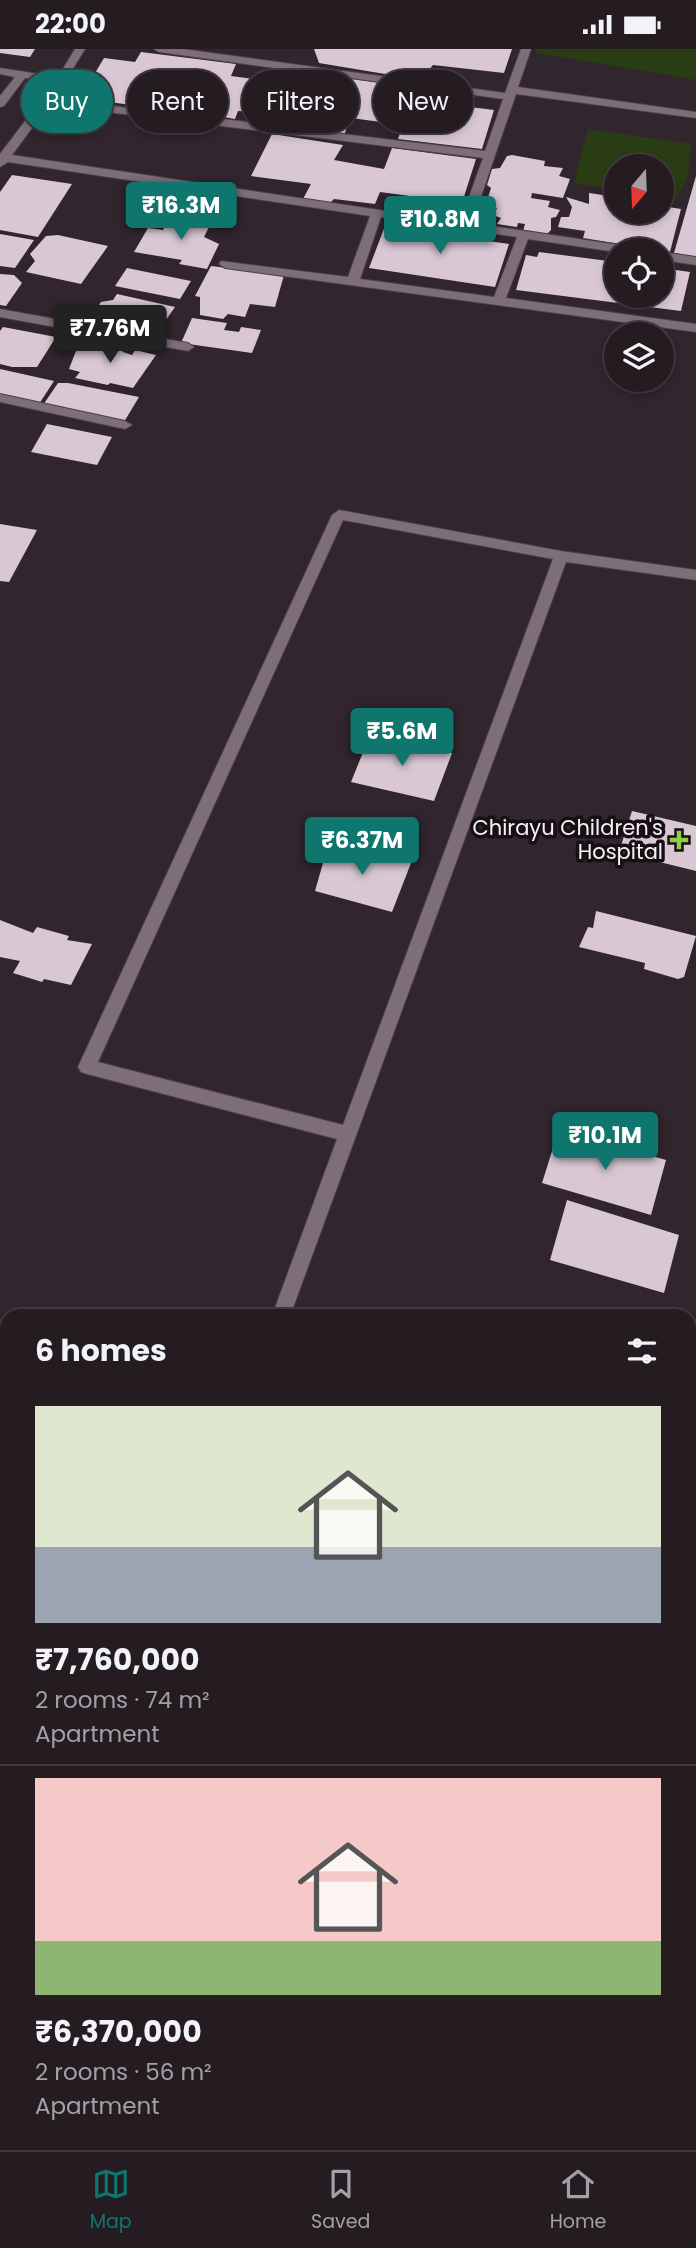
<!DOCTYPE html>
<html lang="en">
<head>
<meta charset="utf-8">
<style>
  :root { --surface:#251c22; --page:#2d252a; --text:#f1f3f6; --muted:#a3a1a5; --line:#423a40; --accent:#0f766e }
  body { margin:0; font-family:Poppins,sans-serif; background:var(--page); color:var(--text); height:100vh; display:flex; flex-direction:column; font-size:26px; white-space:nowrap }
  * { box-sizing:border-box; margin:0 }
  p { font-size:23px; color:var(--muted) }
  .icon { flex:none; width:38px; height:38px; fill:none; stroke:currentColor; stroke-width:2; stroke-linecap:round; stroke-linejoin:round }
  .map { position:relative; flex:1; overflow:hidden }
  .side { position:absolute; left:0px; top:1260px; width:696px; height:842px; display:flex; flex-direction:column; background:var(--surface); border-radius:21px 21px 0 0; box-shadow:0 4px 10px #0003,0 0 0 2px var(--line) }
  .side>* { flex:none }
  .hud { position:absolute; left:21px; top:21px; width:654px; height:63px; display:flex; gap:14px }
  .needle { width:46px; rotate:199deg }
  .buttons { position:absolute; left:604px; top:105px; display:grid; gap:14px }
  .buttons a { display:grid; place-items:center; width:70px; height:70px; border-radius:50%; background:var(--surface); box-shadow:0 4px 10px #0003,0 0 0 2px var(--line); font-size:35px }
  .price { position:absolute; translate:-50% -60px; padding:0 16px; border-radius:7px; background:var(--accent); color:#fff; font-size:23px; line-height:46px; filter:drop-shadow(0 2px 4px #0008) }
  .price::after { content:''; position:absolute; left:50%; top:42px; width:21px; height:16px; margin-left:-10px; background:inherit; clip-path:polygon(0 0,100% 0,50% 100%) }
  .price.active { background:#222; color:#fff }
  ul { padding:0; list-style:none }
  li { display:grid; align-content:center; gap:14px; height:371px; padding:0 35px }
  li+li { border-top:2px solid var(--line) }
  li span { display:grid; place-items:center; height:217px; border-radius:0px; color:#555 }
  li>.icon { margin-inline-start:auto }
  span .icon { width:126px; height:126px; fill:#fffc; stroke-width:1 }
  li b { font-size:30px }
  h2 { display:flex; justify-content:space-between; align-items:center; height:84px; padding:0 35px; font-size:30px }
  .pill { padding:0 24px; border-radius:32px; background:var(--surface); box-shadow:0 4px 10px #0003,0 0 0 2px var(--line); font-size:24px; line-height:63px }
  .pill.active { background:var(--accent); color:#fff }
  .status { display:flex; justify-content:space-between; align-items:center; height:49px; padding:0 35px; background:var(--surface); direction:ltr }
  .status svg { height:19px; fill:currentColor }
  .tabs { display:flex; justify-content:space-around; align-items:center; height:98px; border-top:2px solid var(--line); background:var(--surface); font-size:19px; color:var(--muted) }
  .tabs a { display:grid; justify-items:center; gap:4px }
  .tabs .active { color:var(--accent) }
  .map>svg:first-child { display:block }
  .green { fill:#2a3c13 }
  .building { fill:#d9c8d4 }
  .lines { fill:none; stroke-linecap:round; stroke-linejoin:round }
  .minor-casing { stroke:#4a4047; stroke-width:2 }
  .tertiary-casing { stroke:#4a4047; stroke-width:2 }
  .minor { fill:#7d6e79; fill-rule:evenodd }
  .tertiary { fill:#7d6e79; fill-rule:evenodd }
  .poi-dot { fill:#91cd40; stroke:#161014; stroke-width:2.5 }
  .labels { text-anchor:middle; stroke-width:7; stroke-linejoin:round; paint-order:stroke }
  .poi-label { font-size:21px; fill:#f9f0f6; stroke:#161014; text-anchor:end }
</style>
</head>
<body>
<div class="status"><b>22:00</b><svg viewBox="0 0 49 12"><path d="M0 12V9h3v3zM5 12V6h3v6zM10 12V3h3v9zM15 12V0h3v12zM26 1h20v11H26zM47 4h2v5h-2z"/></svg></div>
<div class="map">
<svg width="696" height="2101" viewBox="0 0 696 2101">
  <rect width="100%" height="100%" fill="#31252e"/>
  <path class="green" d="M537 0H696V31L536 4Z
    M588 80 691 95 688 127 677 151 662 148V117H616V141L574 134Z"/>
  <path class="building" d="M0 0H35L30 8 0 4Z
    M314 0H512L504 24 433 16 421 31 319 14Z
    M141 3 236 15 231 27 285 34 266 74 248 72 252 63 238 62 235 70 218 67 220 64 210 63 208 67 198 65 201 58 185 56 196 36 188 35 182 46 166 44 170 37 158 35 146 58 80 49 104 9 135 13Z
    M352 30 426 40 419 60 434 62 438 54 494 61 482 100 398 90 403 76 351 69 344 86 277 77 295 39 345 45Z
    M272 85 343 96 334 111 384 120 392 99 476 110 462 154 380 143 375 155 334 150 330 154 303 150 311 135 251 127Z
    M512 106 545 112 544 117 563 119 559 127 570 130 563 149 532 144 531 149 550 152 548 158 560 161 556 168 551 169V181L547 185 523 182 525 175 518 174 517 178 497 175 501 169 493 166 497 159 485 158 491 139 487 136 492 120 500 119 507 107Z
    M12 126 72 135 38 188 0 181V143Z
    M696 127V208L674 204Z
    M589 144 616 148V163H662V157L681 160 670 203 583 189 585 182 558 178 561 168H569L572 158 566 148 589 155Z
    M171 165 212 172 204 188 219 195 207 220 179 215 182 211 134 203 148 179 163 181Z
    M385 177 509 195 495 238 369 219Z
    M0 185 34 191 15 219 0 217Z
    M58 186 108 197 81 235 26 223 35 212 30 205 46 187Z
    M539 203 616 213V247H662V219L690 223 681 262 516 241 526 206 537 208Z
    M211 217 284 226 275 258 250 255 245 268 228 265 223 270 200 266V248L195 247Z
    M127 219 191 232 180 250 115 237Z
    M0 225 14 226 22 234 6 257 0 256Z
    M117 245 175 258 154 288 86 274 101 253 113 251Z
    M192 269 227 274 224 281 239 283 241 278 261 281 252 304 181 294Z
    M3 278 56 288 37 318H12L0 315V282Z
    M79 294 121 299 123 303 132 306 135 301 156 306 133 339 110 334 108 336 75 329 80 323 69 320Z
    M0 320 54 332 39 355 0 346Z
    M58 334H68L139 348 124 373 43 356Z
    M47 375 112 388 97 416 31 403Z
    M0 475 37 481 9 533 0 532Z
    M370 686 452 704 434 752 351 733Z
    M632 762 696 777V822L619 803Z
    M329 793 411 814 392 863 315 842Z
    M596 862 696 887 684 928 678 930 644 920 645 914 579 898 588 878 593 879Z
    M0 871 33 884 37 878 69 887 67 891 92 895 71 936 44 930 42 933 13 924 20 912 0 908Z
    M559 1080 666 1111 651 1166 542 1134Z
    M567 1151 679 1186 664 1244 550 1211Z
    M7 1795V1874L0 1871V1811Z
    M195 2095H330L328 2101H193Z"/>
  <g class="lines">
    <g class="minor-casing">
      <path id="minor" d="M75 0H85L54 50 265 75 289 21 159 3 154 0H183L505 44 521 0H531L518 38 696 63V69L516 45 472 174 626 197 632 201 616 203 528 190 506 249 696 275V283L225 219 219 215 221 212 348 228 370 167 8 113 0 118V105L54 34 25 29 4 57 0 58V47L15 28 0 25V19L58 28ZM300 22 503 50 485 102 276 77ZM49 56 483 109 460 173 12 106ZM381 168 517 188 494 248 360 230Z
        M662 203 696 208V216L662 211Z
        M0 260 188 294 194 298 188 302 0 268Z
        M0 345 125 372 132 376 125 380 0 353Z
        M339 461 561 502 696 521V531L566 513 290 1267H272L337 1090 87 1025 81 1023 78 1018 332 466ZM343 471 553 510 343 1076 98 1013Z
        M0 1293 7 1296V1314L0 1311Z
        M0 2042 7 2044V2068L0 2066Z
        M94 2095H132L135 2101H96Z
        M158 2095H182L180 2101H156Z"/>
    </g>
    <g class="tertiary-casing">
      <path id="tertiary" d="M696 1475V1552L690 1554V1478Z
        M0 1644 7 1646V1668L0 1666Z
        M690 1844 696 1846V1869L690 1867Z
        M696 1916V1940L690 1941V1918Z
        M696 1959V2063L690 2066V1962Z
        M690 2084 696 2088V2101H674L675 2095H690Z
        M622 2095H646L645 2101H621Z"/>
    </g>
    <use href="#minor" class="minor"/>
    <use href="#tertiary" class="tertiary"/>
  </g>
  <path class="poi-dot" d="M675.5 780.5h7v7h7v7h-7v7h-7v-7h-7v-7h7z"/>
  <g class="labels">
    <g class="poi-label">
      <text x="663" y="786">Chirayu Children's<tspan x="663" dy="24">Hospital</tspan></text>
    </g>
  </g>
</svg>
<div class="buttons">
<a><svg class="needle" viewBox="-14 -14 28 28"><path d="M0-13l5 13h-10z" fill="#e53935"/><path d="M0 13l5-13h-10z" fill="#a3a1a5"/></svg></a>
<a><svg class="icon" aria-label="locate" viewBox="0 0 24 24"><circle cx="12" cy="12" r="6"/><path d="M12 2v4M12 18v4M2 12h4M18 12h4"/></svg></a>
<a><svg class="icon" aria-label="layers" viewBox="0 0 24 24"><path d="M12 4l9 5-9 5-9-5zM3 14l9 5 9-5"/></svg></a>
</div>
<b class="price" style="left:181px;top:193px">₹16.3M</b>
<b class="price" style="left:440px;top:207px">₹10.8M</b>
<b class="price active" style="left:110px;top:316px">₹7.76M</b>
<b class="price" style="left:402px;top:719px">₹5.6M</b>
<b class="price" style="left:362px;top:828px">₹6.37M</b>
<b class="price" style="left:605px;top:1123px">₹10.1M</b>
<div class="hud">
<a class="pill active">Buy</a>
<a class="pill">Rent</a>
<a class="pill">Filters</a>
<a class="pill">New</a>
</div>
<section class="side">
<h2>6 homes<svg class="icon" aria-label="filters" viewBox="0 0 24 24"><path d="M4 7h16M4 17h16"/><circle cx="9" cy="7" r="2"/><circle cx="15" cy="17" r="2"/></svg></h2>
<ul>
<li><span style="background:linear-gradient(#dfe7d0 65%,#9aa5b1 0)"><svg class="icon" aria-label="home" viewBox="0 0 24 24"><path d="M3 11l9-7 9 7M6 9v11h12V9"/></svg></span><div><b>₹7,760,000</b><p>2 rooms · 74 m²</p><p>Apartment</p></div></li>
<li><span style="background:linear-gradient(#f6c9c9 75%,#8fb573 0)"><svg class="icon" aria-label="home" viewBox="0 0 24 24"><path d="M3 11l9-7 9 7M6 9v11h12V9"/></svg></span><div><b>₹6,370,000</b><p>2 rooms · 56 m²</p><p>Apartment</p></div></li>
</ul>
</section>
</div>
<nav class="tabs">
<a class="active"><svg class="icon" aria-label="map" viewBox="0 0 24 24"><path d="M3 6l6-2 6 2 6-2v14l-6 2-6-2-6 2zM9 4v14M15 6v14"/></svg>Map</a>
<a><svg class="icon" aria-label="saved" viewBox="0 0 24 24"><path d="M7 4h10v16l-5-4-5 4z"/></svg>Saved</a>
<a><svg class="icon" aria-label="home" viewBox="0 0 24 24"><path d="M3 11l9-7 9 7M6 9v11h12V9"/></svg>Home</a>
</nav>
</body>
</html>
